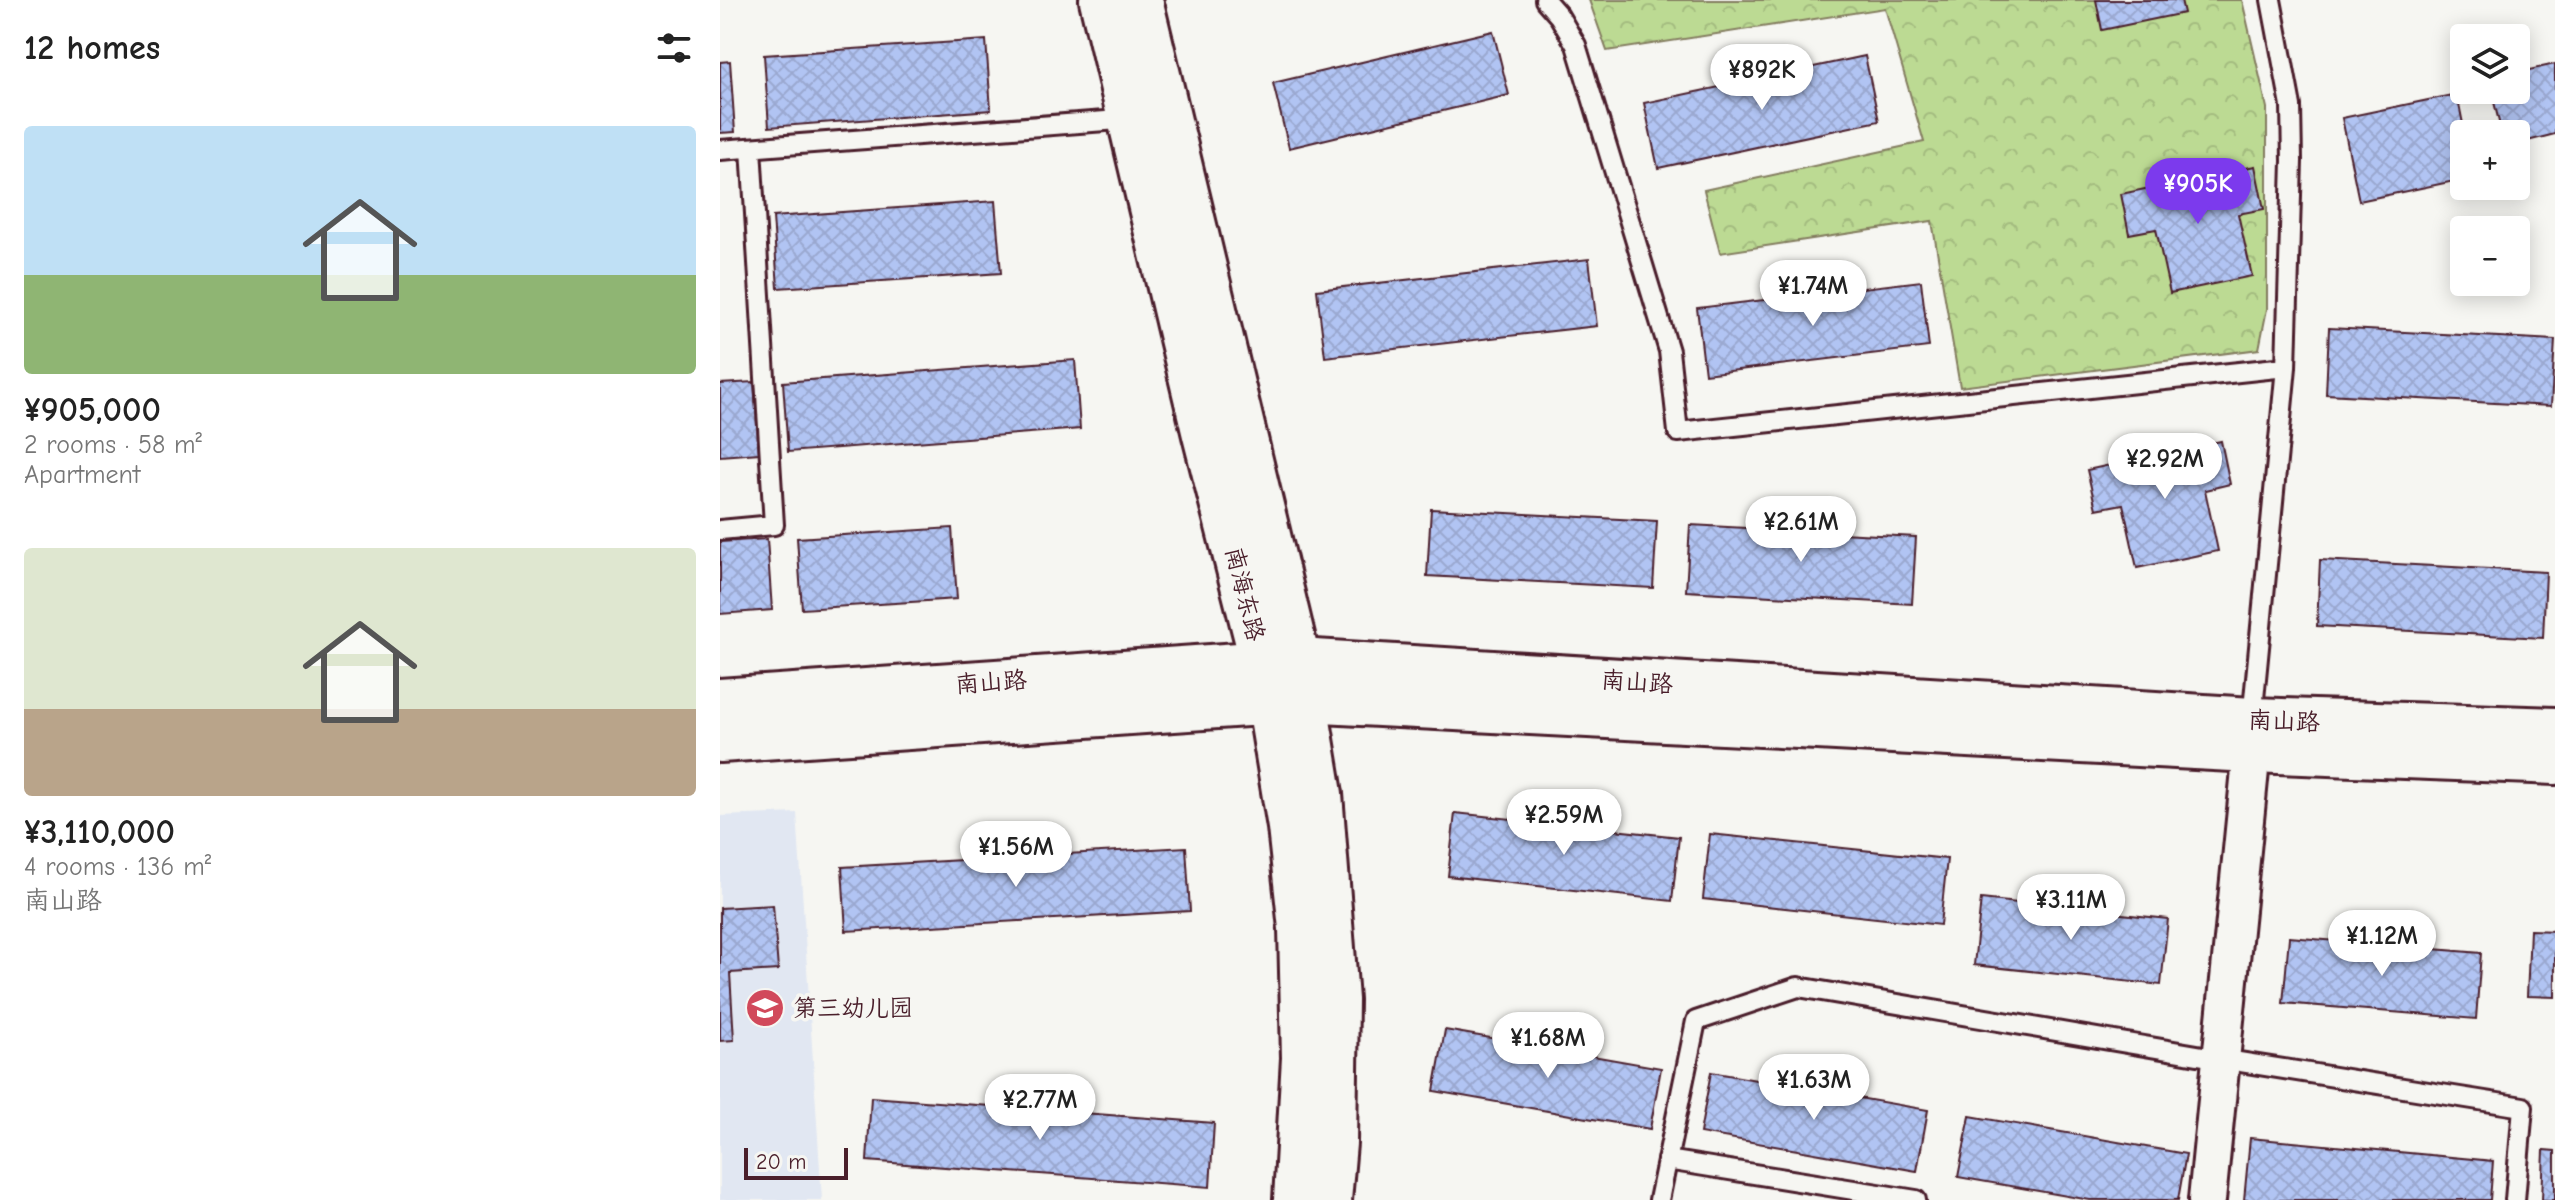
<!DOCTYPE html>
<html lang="en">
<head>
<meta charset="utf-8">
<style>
  :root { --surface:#fff; --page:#f2f2f2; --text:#222; --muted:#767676; --accent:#7c3aed }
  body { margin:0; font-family:"Comic Neue","LXGW WenKai TC",sans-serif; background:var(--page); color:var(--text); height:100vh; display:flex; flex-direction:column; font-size:30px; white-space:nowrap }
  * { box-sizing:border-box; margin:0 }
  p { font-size:26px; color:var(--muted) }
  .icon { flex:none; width:44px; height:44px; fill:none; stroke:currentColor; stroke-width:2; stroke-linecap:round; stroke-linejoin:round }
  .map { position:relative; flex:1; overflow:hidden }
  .panel { display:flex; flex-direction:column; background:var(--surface); width:720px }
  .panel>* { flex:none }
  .tools { position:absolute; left:1730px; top:24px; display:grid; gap:16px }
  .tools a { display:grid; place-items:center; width:80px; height:80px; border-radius:8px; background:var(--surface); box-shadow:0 4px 20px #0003; font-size:40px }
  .scale { position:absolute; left:24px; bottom:20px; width:104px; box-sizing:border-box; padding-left:8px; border:4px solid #4a1f2b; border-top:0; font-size:22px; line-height:28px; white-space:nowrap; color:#4a1f2b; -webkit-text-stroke:6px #f6f6f2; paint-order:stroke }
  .price { position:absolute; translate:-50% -68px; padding:0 18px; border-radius:28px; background:#fff; color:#222; font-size:26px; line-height:52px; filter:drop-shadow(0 2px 4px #0008) }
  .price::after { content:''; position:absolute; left:50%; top:48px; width:24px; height:18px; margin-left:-12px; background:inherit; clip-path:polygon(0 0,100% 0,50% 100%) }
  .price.current { background:var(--accent); color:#fff }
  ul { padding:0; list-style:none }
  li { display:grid; align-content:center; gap:16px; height:424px; padding:0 24px }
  li span { display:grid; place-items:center; height:248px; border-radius:8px; color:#555 }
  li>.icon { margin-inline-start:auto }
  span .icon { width:144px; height:144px; fill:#fffc; stroke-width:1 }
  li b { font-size:34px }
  h2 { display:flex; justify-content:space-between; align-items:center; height:96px; padding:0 24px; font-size:34px }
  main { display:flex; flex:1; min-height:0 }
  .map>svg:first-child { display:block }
  .built { fill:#e1e7f2 }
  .park { fill:url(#park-crowns); stroke:#837c5f; stroke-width:2 }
  .building { fill:url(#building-cross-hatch); stroke:#4a1f2b; stroke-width:2 }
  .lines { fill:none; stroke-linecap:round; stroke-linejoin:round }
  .lane-casing { stroke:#4a1f2b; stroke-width:24 }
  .street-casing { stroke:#4a1f2b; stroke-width:42 }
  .secondary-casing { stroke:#4a1f2b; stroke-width:50 }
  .lane { stroke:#f6f6f2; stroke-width:18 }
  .street { stroke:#f6f6f2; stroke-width:36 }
  .secondary { stroke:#f6f6f2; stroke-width:44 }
  .labels { text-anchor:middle; stroke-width:7; stroke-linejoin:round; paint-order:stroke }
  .street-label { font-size:24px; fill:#4a1f2b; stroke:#f6f6f2 }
  .poi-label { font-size:24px; fill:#4a1f2b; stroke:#f6f6f2; text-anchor:start }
</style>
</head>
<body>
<main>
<section class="panel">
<h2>12 homes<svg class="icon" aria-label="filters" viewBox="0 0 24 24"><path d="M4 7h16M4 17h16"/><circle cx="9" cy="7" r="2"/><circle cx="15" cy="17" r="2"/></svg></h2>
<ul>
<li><span style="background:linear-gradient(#bfe0f5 60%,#8fb573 0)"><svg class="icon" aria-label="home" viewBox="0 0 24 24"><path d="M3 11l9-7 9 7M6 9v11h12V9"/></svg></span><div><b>¥905,000</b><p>2 rooms · 58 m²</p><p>Apartment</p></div></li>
<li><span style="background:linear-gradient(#dfe7d0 65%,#b9a48a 0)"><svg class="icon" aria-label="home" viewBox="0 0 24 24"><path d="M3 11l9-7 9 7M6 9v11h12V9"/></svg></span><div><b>¥3,110,000</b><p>4 rooms · 136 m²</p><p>南山路</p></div></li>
</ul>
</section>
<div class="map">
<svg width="1835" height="1200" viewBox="0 0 1835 1200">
  <defs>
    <pattern id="park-crowns" width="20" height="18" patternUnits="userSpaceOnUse" patternTransform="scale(2)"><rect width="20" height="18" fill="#bcda93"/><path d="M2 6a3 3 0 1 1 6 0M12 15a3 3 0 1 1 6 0" fill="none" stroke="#a3bb7f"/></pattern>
    <pattern id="building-cross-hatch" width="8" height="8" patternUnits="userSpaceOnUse" patternTransform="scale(2)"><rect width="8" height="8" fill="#b1c4f3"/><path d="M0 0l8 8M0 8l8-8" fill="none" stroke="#9aa8d0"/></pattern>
  </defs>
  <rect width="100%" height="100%" fill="#f6f6f2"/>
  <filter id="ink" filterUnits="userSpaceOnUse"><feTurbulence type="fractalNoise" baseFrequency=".0125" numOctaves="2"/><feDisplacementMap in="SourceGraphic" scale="16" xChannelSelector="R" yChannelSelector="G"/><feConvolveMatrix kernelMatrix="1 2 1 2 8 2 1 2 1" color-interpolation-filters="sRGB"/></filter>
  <g filter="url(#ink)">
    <path class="built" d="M77 813 102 1200H0V816Z"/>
    <path class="park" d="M869 0H1522L1547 108V309L1539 349 1240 387 1212 221 1000 253 984 190 1204 142 1165 8 887 51Z"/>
    <path class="building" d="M1376 0H1461L1464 13 1382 30Z
      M773 31 789 95 569 148 553 83Z
      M266 40 271 110 49 127 44 55Z
      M1145 56 1159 121 938 168 924 103Z
      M10 61 15 132 0 133V62Z
      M1835 64V134L1796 144V134H1782L1771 90H1796V73Z
      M1737 94 1745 134 1744 179 1639 201 1622 118Z
      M1535 166 1544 209 1518 214 1532 276 1450 293 1436 229 1409 234 1401 194Z
      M275 201 281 273 58 288 53 217Z
      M869 259 877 326 605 357 597 290Z
      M1201 281 1209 347 985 374 977 308Z
      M1609 328 1835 340 1831 406 1606 394Z
      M355 360 360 429 68 452 63 382Z
      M34 382 39 453 0 456V384Z
      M1501 441 1510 484 1485 490 1498 551 1417 568 1403 504 1376 509 1367 470Z
      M711 509 937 521 933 588 707 576Z
      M970 525 1196 537 1192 604 966 591Z
      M232 528 237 599 82 609 77 538Z
      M47 539 52 610 0 614V542Z
      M1600 560 1826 572 1823 638 1597 626Z
      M735 813 959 837 952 901 728 876Z
      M990 834 1227 859 1220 925 983 899Z
      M466 847 470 911 126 931 122 867Z
      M1261 899 1448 919 1441 985 1254 965Z
      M53 905 58 970 10 973 14 1040 0 1041V908Z
      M1810 930 1835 931V997L1807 996Z
      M1569 937 1761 953 1756 1019 1563 1003Z
      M725 1030 941 1068 930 1129 714 1091Z
      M991 1072 1208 1110 1197 1171 980 1133Z
      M151 1097 494 1123 490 1187 147 1161Z
      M1250 1116 1466 1154 1458 1200H1370L1238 1177Z
      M1530 1138 1773 1161 1770 1200H1524Z
      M1824 1150 1835 1151V1200H1822Z"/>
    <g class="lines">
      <g class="lane-casing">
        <path id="lane" d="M825 0 839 16 856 45 882 130 949 351 958 432 1566 367
          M0 150 412 119
          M0 530 54 525 31 148
          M1532 720 1566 367 1572 161 1571 106 1551 0
          M947 1160 1196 1200
          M939 1200 976 1021 1078 987 1501 1059 1803 1107 1795 1200"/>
      </g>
      <g class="street-casing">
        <path id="street" d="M1487 1200 1532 750V722"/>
      </g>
      <g class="secondary-casing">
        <path id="secondary" d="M382 0 485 435 543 663 570 827 581 928 584 1058 576 1200
          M420 0 578 661 600 794 616 1000 614 1143 609 1200
          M0 701 578 661 1532 720 1835 730
          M0 740 584 700 1532 750 1835 762"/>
      </g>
      <use href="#lane" class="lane"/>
      <use href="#street" class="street"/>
      <use href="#secondary" class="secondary"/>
    </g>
  </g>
  <defs>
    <g id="school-disc" transform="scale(2)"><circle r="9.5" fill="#d1495b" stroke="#f6f6f2"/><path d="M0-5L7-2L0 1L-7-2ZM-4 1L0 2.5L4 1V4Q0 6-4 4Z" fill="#fff"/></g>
  </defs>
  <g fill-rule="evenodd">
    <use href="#school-disc" x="45" y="1008"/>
  </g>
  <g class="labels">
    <g class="street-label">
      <text transform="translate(525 594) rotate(76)" y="8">南海东路</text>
      <text transform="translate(271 682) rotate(-4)" y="8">南山路</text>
      <text transform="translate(917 682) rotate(4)" y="8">南山路</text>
      <text transform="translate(1564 721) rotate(2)" y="8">南山路</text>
    </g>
    <g class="poi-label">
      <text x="73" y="1016">第三幼儿园</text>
    </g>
  </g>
</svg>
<div class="tools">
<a><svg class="icon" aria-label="layers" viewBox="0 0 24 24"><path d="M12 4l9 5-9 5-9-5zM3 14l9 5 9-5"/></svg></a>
<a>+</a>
<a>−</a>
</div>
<div class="scale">20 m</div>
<b class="price" style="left:1042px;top:112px">¥892K</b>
<b class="price current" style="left:1478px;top:226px">¥905K</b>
<b class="price" style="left:1093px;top:328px">¥1.74M</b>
<b class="price" style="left:1445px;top:501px">¥2.92M</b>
<b class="price" style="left:1081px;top:564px">¥2.61M</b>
<b class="price" style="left:844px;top:857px">¥2.59M</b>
<b class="price" style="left:296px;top:889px">¥1.56M</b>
<b class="price" style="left:1351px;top:942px">¥3.11M</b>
<b class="price" style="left:1662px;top:978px">¥1.12M</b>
<b class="price" style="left:828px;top:1080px">¥1.68M</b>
<b class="price" style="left:1094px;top:1122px">¥1.63M</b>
<b class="price" style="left:320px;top:1142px">¥2.77M</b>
</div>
</main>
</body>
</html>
